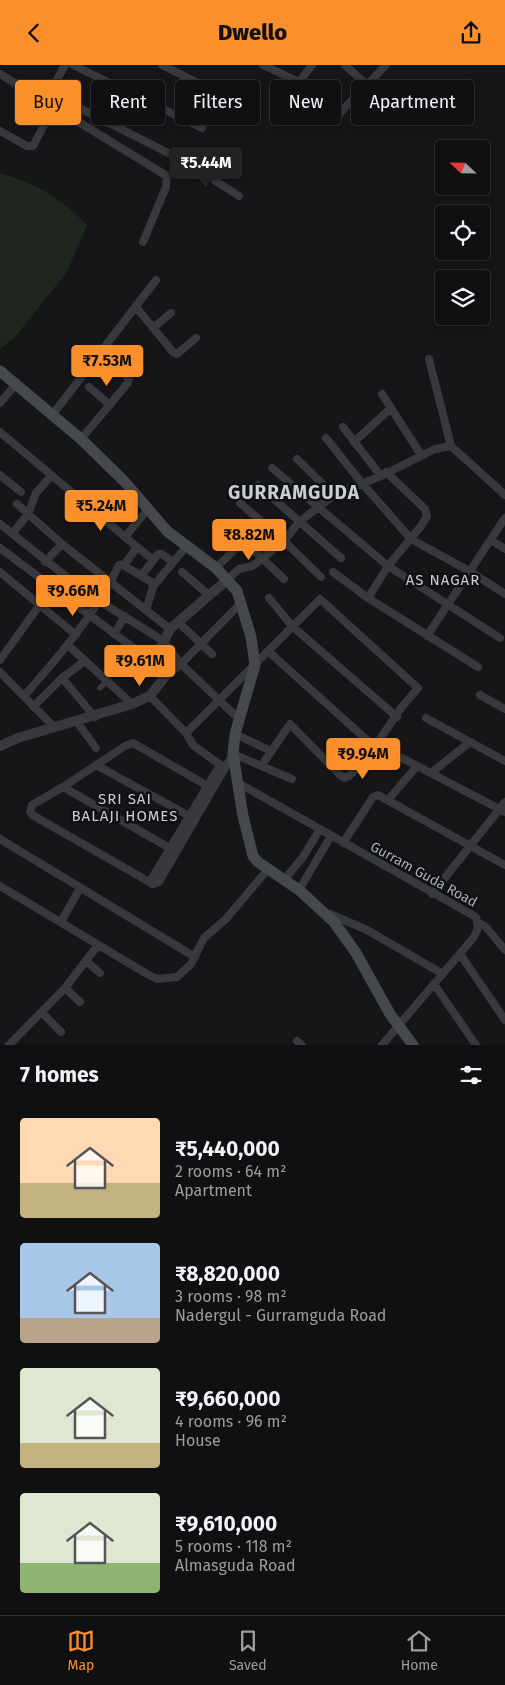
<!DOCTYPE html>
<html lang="en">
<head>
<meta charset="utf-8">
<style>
  :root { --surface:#101012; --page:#19191b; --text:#f1f3f6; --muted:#9c9d9f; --line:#303032; --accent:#fa8f2c }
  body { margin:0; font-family:"Fira Sans",sans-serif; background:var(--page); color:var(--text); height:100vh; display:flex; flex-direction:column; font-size:19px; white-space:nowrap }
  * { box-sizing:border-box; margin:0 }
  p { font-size:16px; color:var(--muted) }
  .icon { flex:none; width:28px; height:28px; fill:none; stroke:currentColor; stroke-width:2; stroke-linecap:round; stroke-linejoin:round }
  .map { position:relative; height:980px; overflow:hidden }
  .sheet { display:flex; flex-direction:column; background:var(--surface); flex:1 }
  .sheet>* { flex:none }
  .banner { position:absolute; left:15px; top:15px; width:475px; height:45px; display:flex; gap:10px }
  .needle { width:32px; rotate:292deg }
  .controls { position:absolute; left:435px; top:75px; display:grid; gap:10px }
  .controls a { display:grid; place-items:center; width:55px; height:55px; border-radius:5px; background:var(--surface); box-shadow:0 2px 8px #0003,0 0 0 1px var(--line); font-size:25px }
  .price { position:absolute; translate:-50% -42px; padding:0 11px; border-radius:5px; background:var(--accent); color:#111; font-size:16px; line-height:32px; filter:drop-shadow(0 1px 2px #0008) }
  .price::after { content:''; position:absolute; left:50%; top:30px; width:15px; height:11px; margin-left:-8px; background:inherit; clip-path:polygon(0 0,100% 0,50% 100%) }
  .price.on { background:#222; color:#fff }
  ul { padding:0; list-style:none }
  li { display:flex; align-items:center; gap:15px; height:125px; padding:0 20px }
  li span { display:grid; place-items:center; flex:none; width:140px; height:100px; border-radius:5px; color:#555 }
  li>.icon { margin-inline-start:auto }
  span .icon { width:60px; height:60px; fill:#fffc; stroke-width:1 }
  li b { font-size:21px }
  h2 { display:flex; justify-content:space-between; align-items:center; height:60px; padding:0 20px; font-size:21px }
  .chip { padding:0 18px; border-radius:5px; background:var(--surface); box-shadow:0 2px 8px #0003,0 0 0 1px var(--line); font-size:18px; line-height:45px }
  .chip.on { background:var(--accent); color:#111 }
  header { display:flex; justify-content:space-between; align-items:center; height:65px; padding:0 20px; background:var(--accent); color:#111; font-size:22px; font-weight:800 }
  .menu { display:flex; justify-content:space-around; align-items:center; height:70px; border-top:1px solid var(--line); background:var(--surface); font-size:14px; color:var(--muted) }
  .menu a { display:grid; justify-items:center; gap:2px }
  .menu .on { color:var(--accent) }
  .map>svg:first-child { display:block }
  .grass { fill:#1e261e }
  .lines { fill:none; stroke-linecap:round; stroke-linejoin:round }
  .pedestrian { stroke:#37393d; stroke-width:5.5 }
  .minor { stroke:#37393d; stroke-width:8 }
  .tertiary { stroke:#37393d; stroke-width:10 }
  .secondary { stroke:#45484d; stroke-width:11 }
  .labels { text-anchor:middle; stroke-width:5; stroke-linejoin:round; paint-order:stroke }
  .street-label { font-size:14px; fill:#a7b0b9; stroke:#111113 }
  .neighbourhood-label { font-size:15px; letter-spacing:1px; fill:#c8ced4; stroke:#111113 }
  .district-label { font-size:19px; font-weight:bold; letter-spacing:1px; fill:#c8ced4; stroke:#111113 }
</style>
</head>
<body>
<header><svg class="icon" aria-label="back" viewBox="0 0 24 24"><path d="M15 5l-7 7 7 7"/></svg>Dwello<svg class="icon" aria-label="share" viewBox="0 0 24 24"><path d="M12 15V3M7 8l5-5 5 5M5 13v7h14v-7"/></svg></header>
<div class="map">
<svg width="505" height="980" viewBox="0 0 505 980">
  <rect width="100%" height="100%" fill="#161618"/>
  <path class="grass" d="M0 108C39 120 58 131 87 160L67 207 14 273 0 284Z"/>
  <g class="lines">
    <path class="pedestrian" d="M100 623 108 615"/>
    <path class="minor" d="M73 0 202 63
      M162 0 224 31
      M263 0 299 17 335 49 338 50 386 0
      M345 0 367 20
      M0 9 167 111 166 122 143 177
      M299 17 312 0
      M50 28 186 97 239 131
      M48 31 65 0
      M0 66 27 81H33L53 43
      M136 242 173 287 177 289 196 273
      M153 263 171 248
      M429 294 451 381 505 430
      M89 322 110 340
      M382 329 421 390
      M0 338 17 318
      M53 349 156 215
      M343 362 381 411
      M0 367 125 472 147 445
      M326 373 361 417 411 474 471 507 505 529
      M81 374 127 319 129 314 113 297
      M354 377 391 343
      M297 394 334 430
      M272 403 388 501 500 573
      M0 410 21 427
      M258 420 341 493
      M240 438 284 476 321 512
      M17 439 62 479 170 564
      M0 459 88 529 162 575 181 599 239 654
      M237 461 244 476 284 514
      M12 469 28 449 36 428 51 411
      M125 472 152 494
      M491 475 505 484
      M0 483 159 602
      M45 497 62 479
      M123 500 155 519 186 482
      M216 503 254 465
      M0 507 76 570
      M182 507 209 530
      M333 507 368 533 478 602
      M141 511 158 489H162L173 497
      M227 515 239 504 252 501 263 493 284 476 299 457 334 430 381 411 435 384 451 381
      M269 533 292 561 397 652
      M368 533 388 501 421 461 427 451 425 444 386 407
      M146 545 154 519
      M178 557 212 589
      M114 569 125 551
      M427 571 505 453
      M68 580 132 639
      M269 587 377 684
      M0 595 62 509
      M0 607 55 663
      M62 613 95 652
      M163 614 181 599 241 538
      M480 630 505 644
      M24 631C60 590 95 550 119 500L125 499 137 482
      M150 631 186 668 193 680 223 702
      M33 642 62 613 85 596
      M426 653 505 696
      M77 657 96 683
      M186 668 320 534 418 623 401 643 378 677 377 684 349 711 345 713 340 710 290 659 262 700
      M235 669 271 686
      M402 693 505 747
      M96 700 193 753
      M431 708 470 677
      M240 719 476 852 478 863 474 872 382 980
      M63 722 173 785
      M388 735 417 701
      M0 774 195 892
      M343 778 373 732 378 730 505 800
      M284 815 303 792 320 764
      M153 819 34 751 30 747 32 740 63 722 125 681 133 678 213 724
      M153 819 159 817 233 689 292 714
      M153 819 152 813 220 700
      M0 821 147 909 157 914 177 912 191 899 204 873 226 854 268 804
      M299 825 331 771
      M432 829 505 737
      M330 849 367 865 443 909
      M61 857 80 823
      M479 858 485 861 505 885
      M460 889 505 955
      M86 896 100 908
      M434 919 476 980
      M65 923 80 937
      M42 948 61 967
      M297 976 302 980
      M9 980 65 923 98 880"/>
    <path class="tertiary" d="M0 681 18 673 132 639 150 631 163 614 157 590 170 564 227 515"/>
    <path class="secondary" d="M0 306 81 374 124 416 167 466 216 503 237 526 251 572 255 600 235 669 233 689 243 751 253 791 258 797 299 825 334 857 356 888 390 949 413 980"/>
  </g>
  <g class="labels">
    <g class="street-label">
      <text transform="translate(424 809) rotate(29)" y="5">Gurram Guda Road</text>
    </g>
    <g class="neighbourhood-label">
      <text x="443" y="520">AS NAGAR</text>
      <text x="125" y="739">SRI SAI<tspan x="125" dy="17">BALAJI HOMES</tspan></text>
    </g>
    <g class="district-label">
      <text x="294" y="434">GURRAMGUDA</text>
    </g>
  </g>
</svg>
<div class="controls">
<a><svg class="needle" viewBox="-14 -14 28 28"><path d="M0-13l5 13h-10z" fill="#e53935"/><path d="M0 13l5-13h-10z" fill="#9c9d9f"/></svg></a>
<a><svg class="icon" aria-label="locate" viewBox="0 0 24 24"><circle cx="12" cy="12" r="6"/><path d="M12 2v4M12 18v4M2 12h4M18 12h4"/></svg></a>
<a><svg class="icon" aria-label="layers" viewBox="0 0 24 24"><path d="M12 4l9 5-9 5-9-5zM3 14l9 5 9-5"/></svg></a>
</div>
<b class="price on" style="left:206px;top:124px">₹5.44M</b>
<b class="price" style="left:107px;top:322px">₹7.53M</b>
<b class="price" style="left:101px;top:467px">₹5.24M</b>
<b class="price" style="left:249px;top:496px">₹8.82M</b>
<b class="price" style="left:73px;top:552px">₹9.66M</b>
<b class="price" style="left:140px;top:622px">₹9.61M</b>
<b class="price" style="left:363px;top:715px">₹9.94M</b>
<div class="banner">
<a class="chip on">Buy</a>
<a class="chip">Rent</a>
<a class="chip">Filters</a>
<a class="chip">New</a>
<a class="chip">Apartment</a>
</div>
</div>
<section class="sheet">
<h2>7 homes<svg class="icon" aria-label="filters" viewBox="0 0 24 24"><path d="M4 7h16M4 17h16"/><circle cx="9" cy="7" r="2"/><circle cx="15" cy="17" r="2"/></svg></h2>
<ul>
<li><span style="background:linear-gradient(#ffd9b3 65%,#c2b280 0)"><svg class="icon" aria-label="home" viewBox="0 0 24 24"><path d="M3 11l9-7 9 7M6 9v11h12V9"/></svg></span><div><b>₹5,440,000</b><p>2 rooms · 64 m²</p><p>Apartment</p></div></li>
<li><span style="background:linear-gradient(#a9c7e8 75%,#b9a48a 0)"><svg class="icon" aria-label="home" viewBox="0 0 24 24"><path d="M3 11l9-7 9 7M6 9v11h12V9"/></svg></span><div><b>₹8,820,000</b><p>3 rooms · 98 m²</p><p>Nadergul - Gurramguda Road</p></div></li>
<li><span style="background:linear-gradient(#dfe7d0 75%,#c2b280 0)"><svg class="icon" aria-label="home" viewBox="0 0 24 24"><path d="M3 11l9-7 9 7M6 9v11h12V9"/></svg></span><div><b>₹9,660,000</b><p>4 rooms · 96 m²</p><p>House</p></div></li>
<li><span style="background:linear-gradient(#dfe7d0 70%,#8fb573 0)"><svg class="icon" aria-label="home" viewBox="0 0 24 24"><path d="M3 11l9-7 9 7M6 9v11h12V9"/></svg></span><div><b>₹9,610,000</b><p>5 rooms · 118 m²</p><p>Almasguda Road</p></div></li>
</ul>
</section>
<nav class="menu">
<a class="on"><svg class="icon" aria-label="map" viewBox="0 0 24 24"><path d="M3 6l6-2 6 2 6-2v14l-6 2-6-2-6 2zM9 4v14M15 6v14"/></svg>Map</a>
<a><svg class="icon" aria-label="saved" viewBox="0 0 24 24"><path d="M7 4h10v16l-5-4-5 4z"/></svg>Saved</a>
<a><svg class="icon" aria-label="home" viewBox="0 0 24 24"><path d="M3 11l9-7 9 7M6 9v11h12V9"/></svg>Home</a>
</nav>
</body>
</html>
